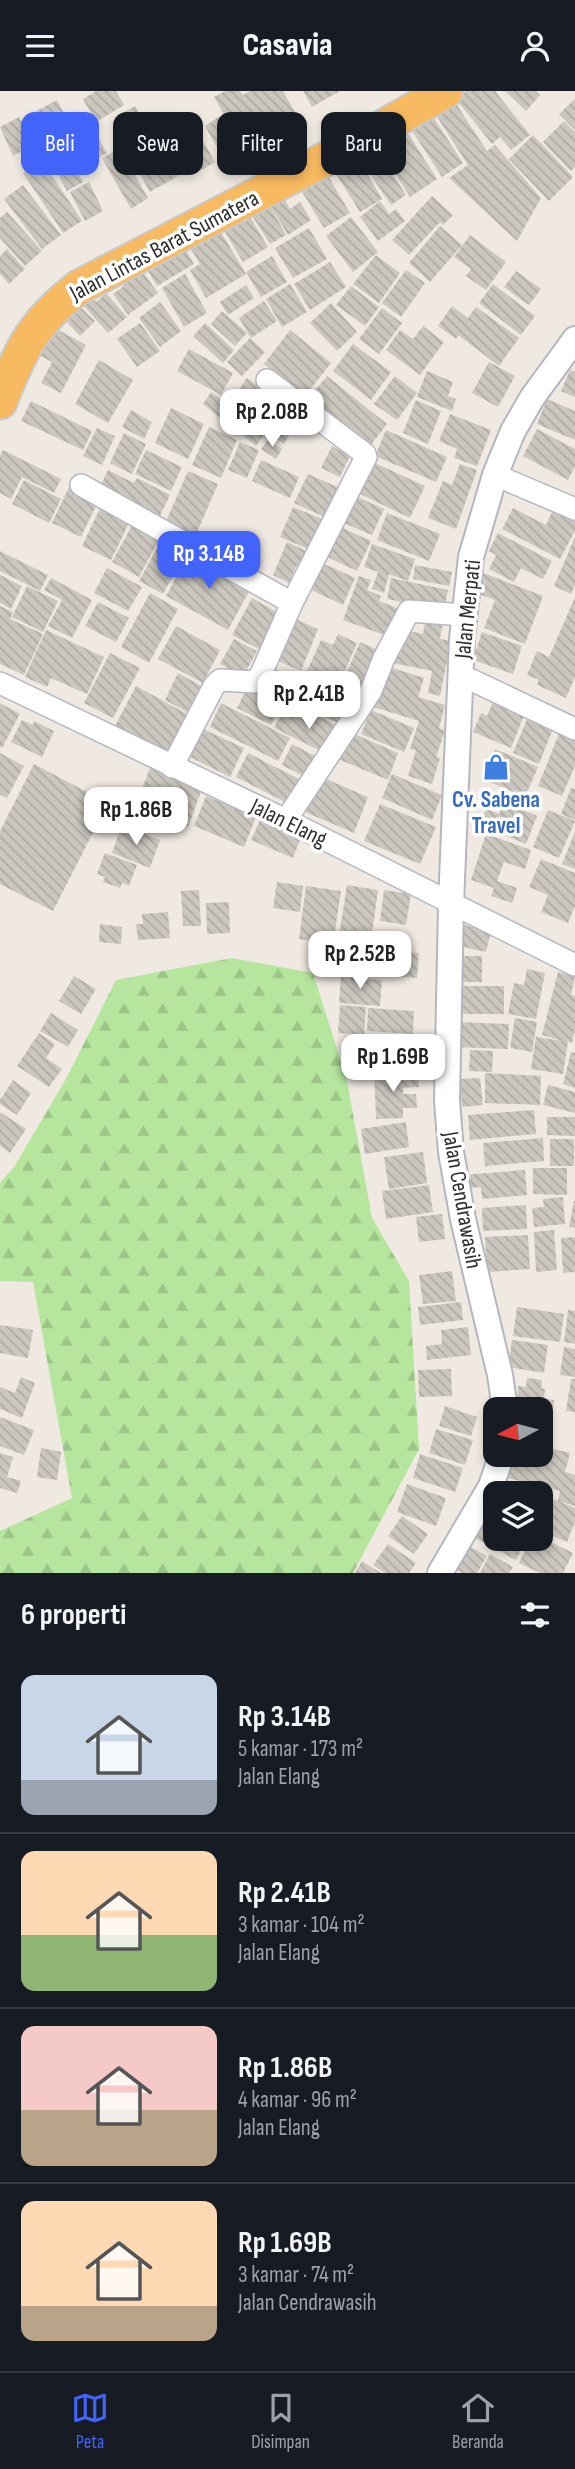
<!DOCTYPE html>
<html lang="id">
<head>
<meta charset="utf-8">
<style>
  :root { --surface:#171b24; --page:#20242c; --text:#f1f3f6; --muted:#9ea1a6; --line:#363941; --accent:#4264fb }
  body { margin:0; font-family:"Sofia Sans Condensed",sans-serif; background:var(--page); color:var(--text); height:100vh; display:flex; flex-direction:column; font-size:26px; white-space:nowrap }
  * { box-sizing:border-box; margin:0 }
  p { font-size:23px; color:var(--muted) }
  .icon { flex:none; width:38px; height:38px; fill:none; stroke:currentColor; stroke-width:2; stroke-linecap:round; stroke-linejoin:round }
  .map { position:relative; height:1482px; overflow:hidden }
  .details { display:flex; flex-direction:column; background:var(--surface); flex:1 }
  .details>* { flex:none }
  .top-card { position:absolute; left:21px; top:21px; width:534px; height:63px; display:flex; gap:14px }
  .needle { width:46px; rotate:263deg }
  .controls { position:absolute; left:483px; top:1306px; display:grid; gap:14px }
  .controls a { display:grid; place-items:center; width:70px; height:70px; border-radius:14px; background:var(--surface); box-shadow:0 4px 10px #0003; font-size:35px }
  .price { position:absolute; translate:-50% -60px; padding:0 16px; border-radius:14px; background:#fff; color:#222; font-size:23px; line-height:46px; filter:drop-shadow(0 2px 4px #0008) }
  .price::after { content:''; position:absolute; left:50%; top:42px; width:21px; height:16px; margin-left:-10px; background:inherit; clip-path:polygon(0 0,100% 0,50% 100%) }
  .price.selected { background:var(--accent); color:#fff }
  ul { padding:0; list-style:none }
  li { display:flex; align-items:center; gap:21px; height:175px; padding:0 21px }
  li+li { border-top:2px solid var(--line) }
  li span { display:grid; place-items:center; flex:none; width:196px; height:140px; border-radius:14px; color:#555 }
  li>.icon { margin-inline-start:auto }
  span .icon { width:84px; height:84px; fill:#fffc; stroke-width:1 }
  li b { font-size:30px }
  h2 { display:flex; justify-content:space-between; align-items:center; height:84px; padding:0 21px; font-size:30px }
  .tag { padding:0 24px; border-radius:14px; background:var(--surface); box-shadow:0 4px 10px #0003; font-size:24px; line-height:63px }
  .tag.selected { background:var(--accent); color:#fff }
  header { display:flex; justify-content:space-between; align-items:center; height:91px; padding:0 21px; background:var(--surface); font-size:32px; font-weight:800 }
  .dock { display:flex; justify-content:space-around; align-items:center; height:98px; border-top:2px solid var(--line); background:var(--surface); font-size:19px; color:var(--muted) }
  .dock a { display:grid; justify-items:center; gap:4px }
  .dock .selected { color:var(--accent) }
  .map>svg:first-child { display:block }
  .forest { fill:url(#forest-firs) }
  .building { fill:url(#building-back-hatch) }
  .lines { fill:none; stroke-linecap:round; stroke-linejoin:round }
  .minor-casing { stroke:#b4b7c1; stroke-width:24 }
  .tertiary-casing { stroke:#b4b7c1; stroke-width:28 }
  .trunk-casing { stroke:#c9c9c9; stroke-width:37 }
  .minor { stroke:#fff; stroke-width:21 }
  .tertiary { stroke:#fff; stroke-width:24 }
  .trunk { stroke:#f8ba60; stroke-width:33 }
  .labels { text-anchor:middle; stroke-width:7; stroke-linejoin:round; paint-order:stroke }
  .street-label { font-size:23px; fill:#2e2e2e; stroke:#fff }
  .shop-label { font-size:23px; font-weight:bold; fill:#366cbe; stroke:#fff }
</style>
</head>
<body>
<header><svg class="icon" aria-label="menu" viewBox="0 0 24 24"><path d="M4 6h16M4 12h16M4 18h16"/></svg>Casavia<svg class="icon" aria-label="person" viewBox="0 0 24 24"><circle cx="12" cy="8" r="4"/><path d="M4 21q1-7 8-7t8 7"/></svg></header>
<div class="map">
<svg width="575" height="1482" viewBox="0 0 575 1482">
  <defs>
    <pattern id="forest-firs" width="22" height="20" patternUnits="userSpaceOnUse" patternTransform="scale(1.75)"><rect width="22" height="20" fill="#b6e59e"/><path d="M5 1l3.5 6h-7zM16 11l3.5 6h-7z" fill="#9dc588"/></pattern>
    <pattern id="building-back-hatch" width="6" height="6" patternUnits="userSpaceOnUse" patternTransform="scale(1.75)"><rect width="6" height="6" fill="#cbc7bf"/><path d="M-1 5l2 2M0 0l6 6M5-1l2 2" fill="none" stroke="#afaba4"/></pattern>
  </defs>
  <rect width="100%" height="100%" fill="#efe9e1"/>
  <path class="forest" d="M232 867 313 882 347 990 372 1127 409 1190 419 1358 353 1482H0V1440L72 1407 33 1191 0 1190V1092L14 1076 66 988 116 889Z"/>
  <path class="building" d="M96 0H116L124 14 96 31 83 8Z
    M225 0H240L243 4 250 0H283L296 23 258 45 250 32 234 41 214 6Z
    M303 0H340L312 16Z
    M466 0H495L530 44 511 59 500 46 492 53 456 8Z
    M505 0H536L540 4 526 20Z
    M451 5 487 60 495 54 541 107 517 150 449 87 468 74 432 18Z
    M575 8V39L559 23Z
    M57 9 70 34 40 50 27 25Z
    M135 15 148 38 127 51 114 27Z
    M428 18 463 72 442 86 407 32Z
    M189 25 215 71 196 82 193 76 183 83 172 64 183 58 170 36Z
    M220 25 237 56 222 65 205 35Z
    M19 26 34 54 13 65 0 36Z
    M88 28 107 62 93 70 90 63 81 68 66 41Z
    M564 30 575 41V76L571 80 543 51Z
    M402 33 437 88 410 106 375 51Z
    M153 42 178 85 150 101 136 76 147 69 137 51Z
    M533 44 573 86 549 110 509 68Z
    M61 51 83 91 67 100 45 60Z
    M120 57 148 107 131 118 102 67Z
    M378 60 406 104 391 114 362 71Z
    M356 63 382 108 360 121 333 78Z
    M42 69 82 130 63 142 23 82Z
    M321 73 350 122 324 137 295 89Z
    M89 91 103 120 85 130 70 101Z
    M23 94 61 144 42 158 4 108Z
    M280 101 290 118 300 111 311 129 288 144 269 113 286 144 270 153 246 115Z
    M432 105 453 124 443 134 440 131 409 164 392 149Z
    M380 110 389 123 396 118 405 130 378 150 360 126Z
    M243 114 268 156 243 171 218 129Z
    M7 121 42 160 25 175 0 147V127Z
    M351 126 378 161 353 181 326 145Z
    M440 135 462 154 430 191 409 172Z
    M309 137 327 168 293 187 275 157Z
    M219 138 246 183 206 207 190 179 200 173 189 155Z
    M470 144 506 171 486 199 466 185 471 178 454 166Z
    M181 151 194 173 157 195 144 173Z
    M7 158 25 178 9 193 0 183V165Z
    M376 164 400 182 379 212 353 193Z
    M272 165 287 191 261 206 246 181Z
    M134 169 158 202 128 224 113 203 124 195 116 183Z
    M330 171 346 196 310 219 294 193Z
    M406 179 425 192 401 226 382 212Z
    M516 180 541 198 529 214 504 196Z
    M185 183 207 222 184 236 162 197Z
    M290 193 307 221 282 236 266 208Z
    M493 193 535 225 521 244 479 212Z
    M246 194 254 207 228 224 220 211Z
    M351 195 379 216 365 235 336 214Z
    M84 197 96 211 106 202 127 226 108 242 75 205Z
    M264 210 277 230 251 247 239 227Z
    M160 211 181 240 160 256 139 227Z
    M331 212 357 241 337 260 310 232Z
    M77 213 95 230 80 245 63 227Z
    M452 215 468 227 476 216 519 247 499 275 458 244 456 248 438 235Z
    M382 217 402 232 379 263 359 248Z
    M222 220 247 242 235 255 211 233Z
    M140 232 160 260 137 276 117 248Z
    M205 232 234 259 223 272 193 245Z
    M51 235 86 254 61 302 41 292 52 271 37 263Z
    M423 235 444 251 420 284 386 259 400 239 413 248Z
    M290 239 331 272 304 306 264 273Z
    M250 247 265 261 242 285 227 271Z
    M353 253 391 281 371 309 333 280Z
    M189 258 233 282 221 304 177 280Z
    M99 269 133 289 108 332 75 313Z
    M489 271 515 285 498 316 472 302Z
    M570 279 575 281V306L561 300Z
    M427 280 453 291 448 305 456 308 452 320 417 306Z
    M327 285 387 333 367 359 306 310Z
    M395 285 417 302 397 329 374 313Z
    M247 287 267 301 238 342 203 313 211 301 228 314Z
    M269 303 285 314 256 355 241 343Z
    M547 308 575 320V349L537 333Z
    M416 309 441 320 428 353 403 342Z
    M31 310 92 340 83 359 21 330Z
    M171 317 204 333 188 368 155 352Z
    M131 319 152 331 144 348 122 336Z
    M450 323 491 339 477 375 454 367 457 358 439 350Z
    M275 333 290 343 284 353 269 343Z
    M209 336 237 349 221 387 192 374Z
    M97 337 115 345 102 374 83 365Z
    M537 338 575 358V375L568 389 523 365Z
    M386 339 447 366 436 391 375 365Z
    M124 342 146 353 132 383 110 372Z
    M268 349 282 358 276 368 261 358Z
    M240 351 259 359 247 387 228 379Z
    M332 355 350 365 340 386 321 377Z
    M3 359 61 388 54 402 22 386 11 408 0 402V365Z
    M146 359 182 376 171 400 135 383Z
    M261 369 299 386 290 407 252 390Z
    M373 371 425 395 410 427 358 402Z
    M460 373 477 379 456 438 428 427 443 390 452 394Z
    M108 379 134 392 137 387 170 404 157 431 100 396Z
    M188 380 218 393 194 448 164 435Z
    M308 383 342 398 329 428 294 412Z
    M24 389 61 408 49 432 12 413Z
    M70 394 99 409 81 446 52 432Z
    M351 403 384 418 372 444 339 430Z
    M103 411 132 426 111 469 82 455Z
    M293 416 329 431 315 461 280 446Z
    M513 417 546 434 553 419 575 430V440L560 468 502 438Z
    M387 422 440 443 429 470 377 449Z
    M136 427 163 441 139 486 112 471Z
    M336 434 371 450 357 480 323 464Z
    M165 442 189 455 163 503 139 490Z
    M498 442 552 470 543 488 521 477 514 491 489 478 496 464 489 460Z
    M575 446V494L571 503 554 495Z
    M287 451 313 463 306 480 296 475 289 492 273 484Z
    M372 453 415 468 408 490 389 483 384 502 372 498 378 481 364 476Z
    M0 460 48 484 40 500 0 480Z
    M191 460 252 495 228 539 166 505Z
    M320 471 355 487 343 514 307 497Z
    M415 474 452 481 449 495 413 488Z
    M107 477 142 496 128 520 94 502Z
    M481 481 543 505 525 553 484 537 495 509 473 501Z
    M0 484 22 495 11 518 0 512Z
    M359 485 371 489 367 499 381 505 379 510 402 519 392 547 343 529Z
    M51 487 92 509 72 547 48 535 62 509 44 499Z
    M391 487 448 499 444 519 387 508Z
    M27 495 58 510 43 541 12 526Z
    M150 502 178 518 149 572 121 556Z
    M575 506V586L566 607 537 594 539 589 527 584 537 560 549 566Z
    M252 507 282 524 263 560 232 544Z
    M98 511 129 527 116 551 85 535Z
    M0 515 13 521 10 528 43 543 24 584 0 573Z
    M291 526 318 538 301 580 273 568Z
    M426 527 443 531 440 548 451 550 440 605 428 602 432 580 393 572 400 538 423 543Z
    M176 535 220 559 203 592 158 568Z
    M46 539 104 566 87 603 51 587 47 596 25 586Z
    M482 541 522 555 513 583 473 569Z
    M338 543 357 552 338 596 306 582 321 549 333 554Z
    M234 548 257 560 243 586 220 573Z
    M360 551 382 561 362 607 340 597Z
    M110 562 140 577 113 627 84 612Z
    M269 575 296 588 285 609 259 596Z
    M386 575 424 587 418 606 445 614 439 637 445 639 436 666 440 667 432 693 408 685 416 659 410 658 419 630 373 616Z
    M178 582 201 595 187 621 165 609Z
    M300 588 322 598 313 621 290 611Z
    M136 595 187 623 167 663 115 635Z
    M248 595 281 612 271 634 237 617Z
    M328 597 351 608 340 633 317 623Z
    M494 608 525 622 511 657 473 641 481 622 487 625Z
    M0 612 20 623 2 657 0 656Z
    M221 612 290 647 278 670 210 636Z
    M284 618 311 633 316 624 340 636 327 663 274 637Z
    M371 619 414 637 404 661 361 643Z
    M529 623 555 633 539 673 513 662Z
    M22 629 33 634 34 630 54 640 42 666 11 651Z
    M201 637 244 657 230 686 188 665Z
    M560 640 575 647V675L562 705 538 695Z
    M350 641 398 662 388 689 338 668Z
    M292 653 317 666 307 687 282 674Z
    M495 658 538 676 525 706 483 688Z
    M0 662 24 675 7 707 0 704Z
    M248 662 303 690 291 714 236 686Z
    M34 673 108 712 53 820 0 793V740Z
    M150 677 202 698 188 736 166 728 162 738 131 726Z
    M392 683 442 704 432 729 382 707Z
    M319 685 368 706 354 742 305 721Z
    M571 697 575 698V729L561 723Z
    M508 701 525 708 521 718 537 725 526 753 479 734 486 718 499 723Z
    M206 705 256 726 244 756 194 735Z
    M380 713 436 736 420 773 364 750Z
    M548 719 575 730 559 767 533 756Z
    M260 729 301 746 293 767 251 749Z
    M122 734 160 749 150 777 112 762Z
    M575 741V778L562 773Z
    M486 743 531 759 525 778 504 771 497 790 517 797 512 812 491 805 494 797 471 789Z
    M105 762 137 774 129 795 122 792 120 797 103 791 105 786 97 783Z
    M541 768 575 782V815L568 832 541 821 548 804 529 796Z
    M277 791 303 795 300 821 273 817Z
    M347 794 378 799 371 850 339 845Z
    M306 795 341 800 333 854 299 848Z
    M199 799 201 835H183L181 800Z
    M384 799 411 803 406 834 380 830Z
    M229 811 230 842 207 843 206 812Z
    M168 821 170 847 138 849 136 833H143L142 823Z
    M100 833 122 836 121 853 99 851Z
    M460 833 491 840 486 861 455 854Z
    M332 857 378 860 376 885 330 882Z
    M383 859 419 862 417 887 381 884Z
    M452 865H482V891H453Z
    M527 878 545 882 536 928 508 923 514 892 524 894Z
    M558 881 575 885 571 904 575 905V939L572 952 568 951 563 983 531 978 536 946 563 950 542 944Z
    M74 885 96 898 81 923 59 910Z
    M341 886 382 889 380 915 339 912Z
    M462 895H504V923H462Z
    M340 914 366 916 364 944 338 942Z
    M368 917 414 920 413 943 367 940Z
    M51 922 78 939 68 956 40 940Z
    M515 927 537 931 532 961 510 957Z
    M453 931 509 933 508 958 453 956Z
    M39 942 55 953 46 967 62 978 49 996 17 975Z
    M350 946 409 947 408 976H367V965L350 964Z
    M470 959 493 960 492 981 469 980Z
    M571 961 575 962V997L563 993Z
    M402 980 403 986H418L419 996 403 997V1003H416L417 1017H403V1027L376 1028 374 981Z
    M485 982 541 985 540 1014 485 1012Z
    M480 987 483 1014 462 1016 460 988Z
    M13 989 31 1002 17 1024 0 1013V1009Z
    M548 994 575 1001V1022L543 1014Z
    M534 1019 536 1043 470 1049 468 1024Z
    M0 1021 26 1038 10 1062 0 1055Z
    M547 1026H575V1045L547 1044Z
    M406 1031 409 1056 365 1063 361 1038Z
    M543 1047 544 1070 485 1075 483 1052Z
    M550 1048H574V1075H550Z
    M423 1061 427 1092 389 1098 384 1066Z
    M533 1077H567V1104L533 1103Z
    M525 1079 527 1104 482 1108 481 1096 462 1098 461 1084Z
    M429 1094 433 1121 386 1128 382 1100Z
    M563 1106 565 1133 534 1136 532 1117 544 1116 543 1108Z
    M574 1110H575V1137L569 1136Z
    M526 1114 527 1138 483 1140 482 1117Z
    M442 1123 445 1148 419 1151 416 1126Z
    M554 1139 557 1179 536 1181 534 1141Z
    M528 1144 530 1178 487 1181 485 1146Z
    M575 1146V1181L563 1182 561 1147Z
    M452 1180 456 1210 423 1213 419 1184Z
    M461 1211 463 1229 420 1234 418 1216Z
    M517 1216 564 1223 560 1251 513 1245Z
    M568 1219 575 1220V1253L564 1251Z
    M0 1234 33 1239 28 1267 0 1262Z
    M468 1236 471 1264 427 1269 426 1255 442 1253 441 1239Z
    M512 1249 548 1254 544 1282 508 1276Z
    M564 1256 575 1258V1286L560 1284Z
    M451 1278 452 1305 419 1306 418 1279Z
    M21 1286 35 1292 22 1327 0 1318V1296L15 1302Z
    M527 1287 542 1289 541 1297 545 1298 544 1308 554 1309 553 1317 517 1314 518 1295 526 1296Z
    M571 1288H575V1321L566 1320Z
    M445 1315 477 1326 471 1345 439 1335Z
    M541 1321 550 1323 544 1352 541 1351Z
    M0 1326 34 1339 24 1364 0 1355Z
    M436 1338 473 1349 465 1374 429 1362Z
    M541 1355 570 1362 565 1381 575 1384V1415L558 1410 560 1400 504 1386 510 1363H541Z
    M41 1357 61 1361 57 1389 37 1386Z
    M0 1362 13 1366 7 1386 21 1390 17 1402 0 1397Z
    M420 1363 463 1377 455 1401 413 1387Z
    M505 1388 534 1402H499Z
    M407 1393 446 1407 436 1435 397 1421Z
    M541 1403 575 1417V1431L567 1451 541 1440Z
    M482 1416 495 1423V1447H527L516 1469 468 1443Z
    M402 1425 428 1443 414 1463 388 1445Z
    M541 1446 573 1462 563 1482H540L519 1472 531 1447Z
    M388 1453 416 1472 409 1482H385L373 1474Z
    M467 1454 487 1465 477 1482H462L454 1477Z
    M490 1463 513 1476 509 1482H480Z
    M362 1470 381 1482H355Z"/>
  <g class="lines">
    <g class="minor-casing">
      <path id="minor" d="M495 384 575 418
        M81 394 292 512
        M461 584 575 638
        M0 592 286 729 575 874
        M172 676 214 595 220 589 255 591 261 583 292 512 366 366 365 363 267 289
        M286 729 371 600 384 567 409 520 464 524"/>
    </g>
    <g class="tertiary-casing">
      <path id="tertiary" d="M505 1318 500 1284 463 1128 451 1061 447 1010 451 813 462 548 471 466 495 384 513 340 532 307 575 248
        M440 1482 491 1395 502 1363"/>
    </g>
    <g class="trunk-casing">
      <path id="trunk" d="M0 311C21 257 33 232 79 196L339 61 446 0"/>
    </g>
    <use href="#minor" class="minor"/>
    <use href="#tertiary" class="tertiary"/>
    <use href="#trunk" class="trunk"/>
  </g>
  <defs>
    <g id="shop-bare" transform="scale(2.1)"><path d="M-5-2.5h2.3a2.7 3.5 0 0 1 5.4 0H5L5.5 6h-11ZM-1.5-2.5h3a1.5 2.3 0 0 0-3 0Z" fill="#3f7fe0" stroke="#fff" stroke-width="2.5" paint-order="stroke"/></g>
  </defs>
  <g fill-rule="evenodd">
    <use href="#shop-bare" x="496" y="676"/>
  </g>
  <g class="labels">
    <g class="street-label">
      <text transform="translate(164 154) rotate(-28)" y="8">Jalan Lintas Barat Sumatera</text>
      <text transform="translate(467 518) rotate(-84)" y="8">Jalan Merpati</text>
      <text transform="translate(289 731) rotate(26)" y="8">Jalan Elang</text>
      <text transform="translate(463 1109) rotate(80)" y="8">Jalan Cendrawasih</text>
    </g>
    <g class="shop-label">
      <text x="496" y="716">Cv. Sabena<tspan x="496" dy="26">Travel</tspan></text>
    </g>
  </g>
</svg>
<div class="controls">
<a><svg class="needle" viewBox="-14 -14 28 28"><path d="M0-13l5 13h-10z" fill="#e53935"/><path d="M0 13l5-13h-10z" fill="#9ea1a6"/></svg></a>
<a><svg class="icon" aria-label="layers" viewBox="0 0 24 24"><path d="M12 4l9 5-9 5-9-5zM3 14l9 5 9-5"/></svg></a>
</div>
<b class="price" style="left:272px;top:358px">Rp 2.08B</b>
<b class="price selected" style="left:209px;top:500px">Rp 3.14B</b>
<b class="price" style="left:309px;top:640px">Rp 2.41B</b>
<b class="price" style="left:136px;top:756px">Rp 1.86B</b>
<b class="price" style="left:360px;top:900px">Rp 2.52B</b>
<b class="price" style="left:393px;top:1003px">Rp 1.69B</b>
<div class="top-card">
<a class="tag selected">Beli</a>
<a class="tag">Sewa</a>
<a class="tag">Filter</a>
<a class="tag">Baru</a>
</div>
</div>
<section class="details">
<h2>6 properti<svg class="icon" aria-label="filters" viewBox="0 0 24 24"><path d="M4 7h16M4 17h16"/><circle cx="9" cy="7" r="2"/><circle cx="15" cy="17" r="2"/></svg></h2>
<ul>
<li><span style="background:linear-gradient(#c9d6e8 75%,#9aa5b1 0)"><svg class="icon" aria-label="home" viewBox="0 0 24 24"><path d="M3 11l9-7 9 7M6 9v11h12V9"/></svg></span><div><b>Rp 3.14B</b><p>5 kamar · 173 m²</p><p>Jalan Elang</p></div></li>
<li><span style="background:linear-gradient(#ffd9b3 60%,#8fb573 0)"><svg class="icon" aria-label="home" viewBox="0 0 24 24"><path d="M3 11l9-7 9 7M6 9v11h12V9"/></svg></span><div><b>Rp 2.41B</b><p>3 kamar · 104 m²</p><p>Jalan Elang</p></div></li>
<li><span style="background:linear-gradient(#f6c9c9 60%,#b9a48a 0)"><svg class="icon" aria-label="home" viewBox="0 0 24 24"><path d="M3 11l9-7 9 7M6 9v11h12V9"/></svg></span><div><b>Rp 1.86B</b><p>4 kamar · 96 m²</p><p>Jalan Elang</p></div></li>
<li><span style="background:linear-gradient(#ffd9b3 75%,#b9a48a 0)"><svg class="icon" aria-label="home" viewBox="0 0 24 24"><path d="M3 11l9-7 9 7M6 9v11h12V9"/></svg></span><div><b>Rp 1.69B</b><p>3 kamar · 74 m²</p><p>Jalan Cendrawasih</p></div></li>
</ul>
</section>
<nav class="dock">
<a class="selected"><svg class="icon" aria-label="map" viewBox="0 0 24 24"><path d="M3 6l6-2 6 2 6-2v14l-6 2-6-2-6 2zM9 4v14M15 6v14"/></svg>Peta</a>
<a><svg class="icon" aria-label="saved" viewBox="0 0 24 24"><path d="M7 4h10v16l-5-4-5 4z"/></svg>Disimpan</a>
<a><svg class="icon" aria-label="home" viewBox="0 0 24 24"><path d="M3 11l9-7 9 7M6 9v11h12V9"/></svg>Beranda</a>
</nav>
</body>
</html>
